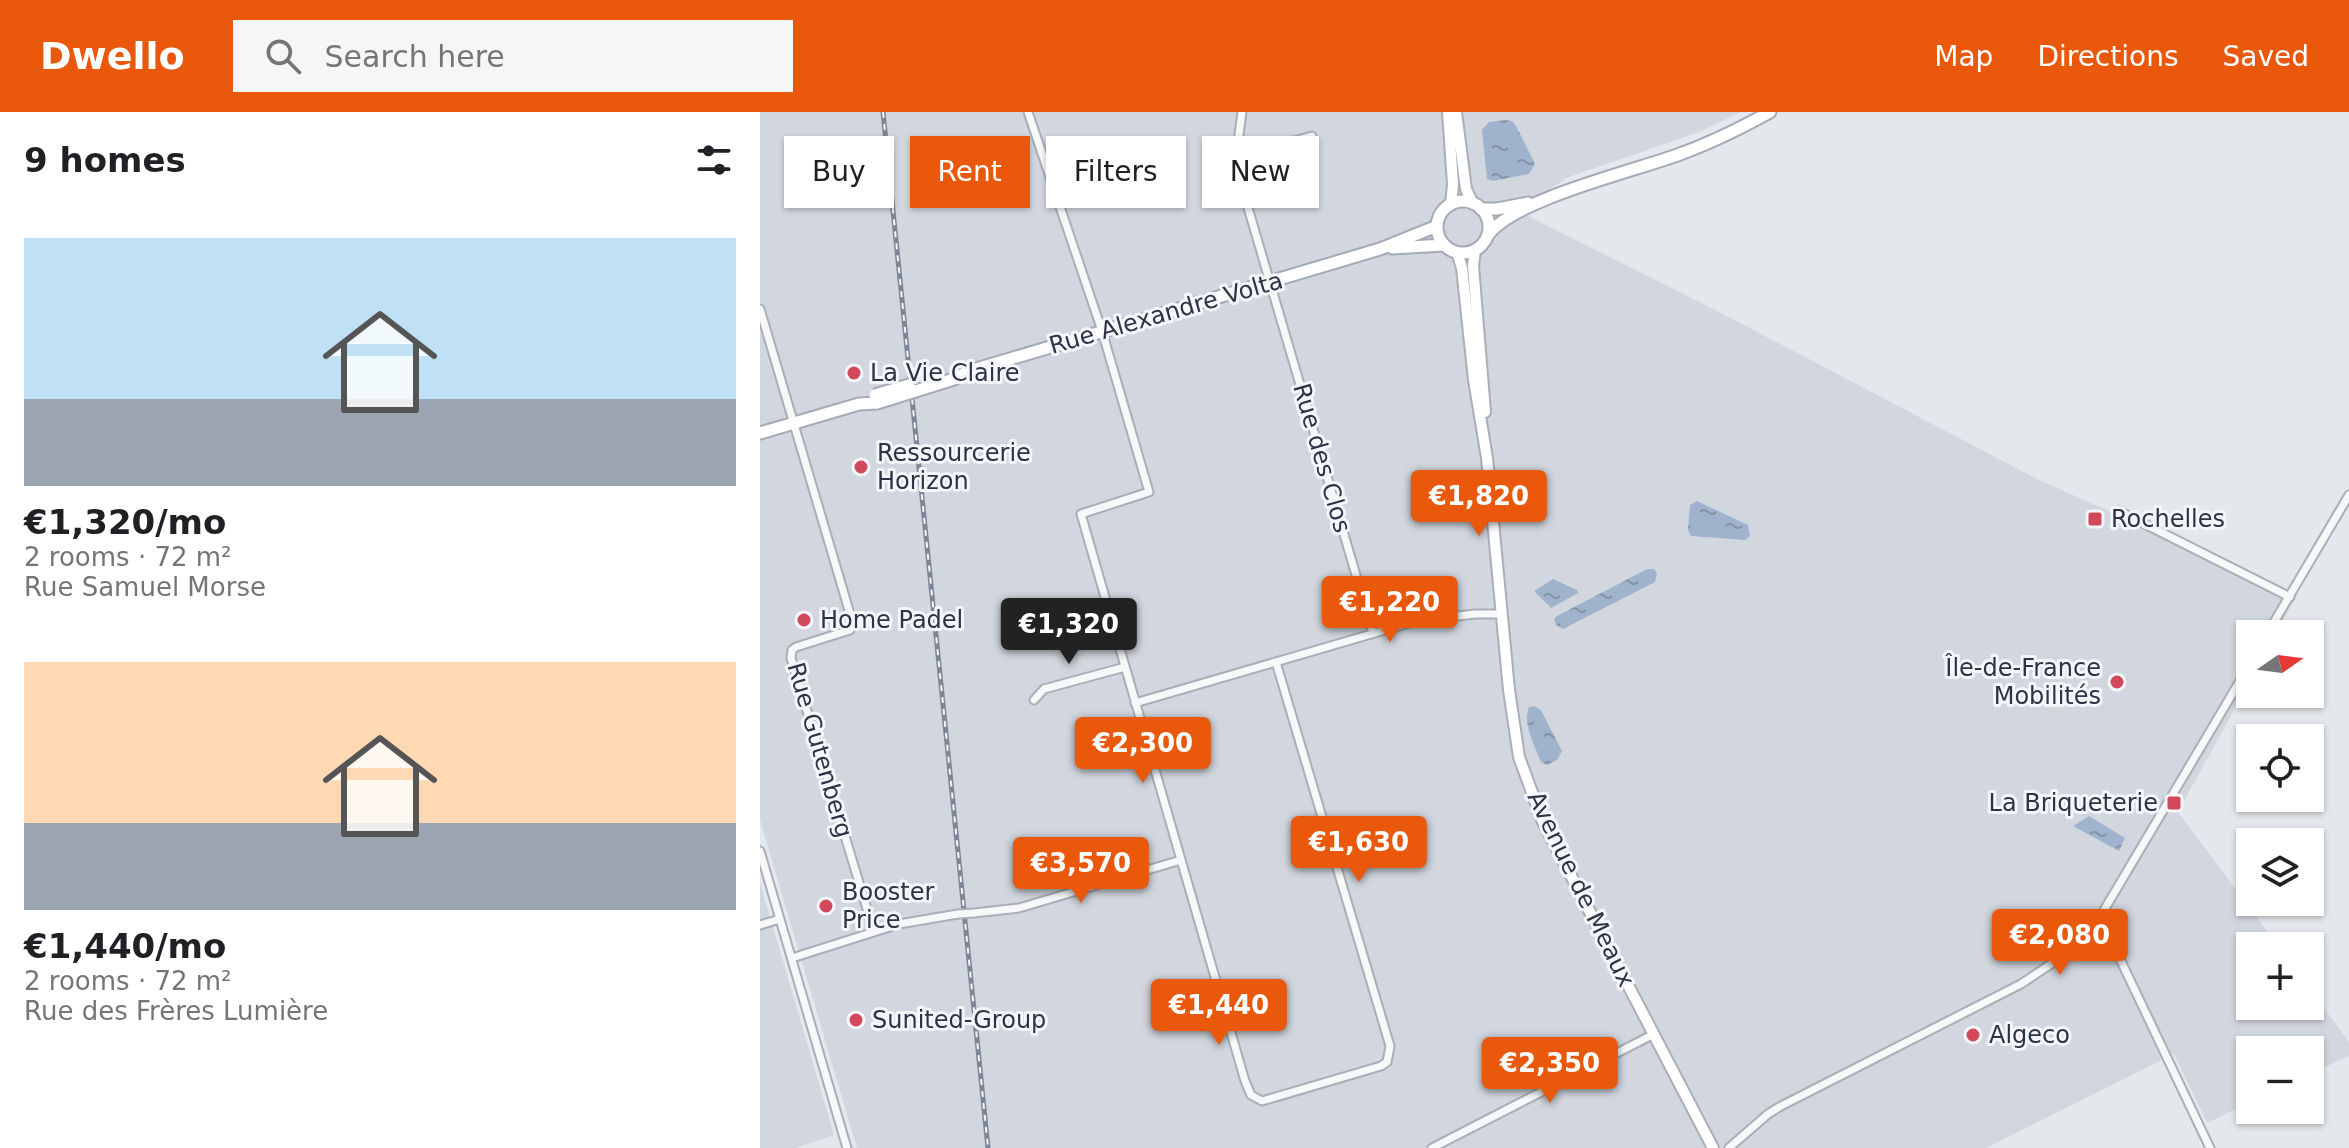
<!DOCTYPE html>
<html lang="en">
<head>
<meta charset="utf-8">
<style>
  :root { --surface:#fff; --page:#f6f6f6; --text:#202124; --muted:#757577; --accent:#ea580c }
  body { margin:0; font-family:"DejaVu Sans",sans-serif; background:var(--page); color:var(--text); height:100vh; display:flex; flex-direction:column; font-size:30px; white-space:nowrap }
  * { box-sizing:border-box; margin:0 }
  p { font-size:26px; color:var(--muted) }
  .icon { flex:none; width:44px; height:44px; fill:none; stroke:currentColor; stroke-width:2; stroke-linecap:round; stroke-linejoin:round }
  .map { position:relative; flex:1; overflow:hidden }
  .details { display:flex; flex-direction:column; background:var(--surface); width:760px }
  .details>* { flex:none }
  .guide { position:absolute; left:24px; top:24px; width:760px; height:72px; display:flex; gap:16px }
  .needle { width:52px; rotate:76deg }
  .fabs { position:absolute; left:1476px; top:508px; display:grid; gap:16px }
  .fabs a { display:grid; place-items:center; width:88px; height:88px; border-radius:0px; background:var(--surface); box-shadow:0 2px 6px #0004; font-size:40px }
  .price { position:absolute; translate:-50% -68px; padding:0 18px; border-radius:8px; background:var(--accent); color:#fff; font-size:26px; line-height:52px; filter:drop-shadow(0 2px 4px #0008) }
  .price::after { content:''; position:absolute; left:50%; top:48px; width:24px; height:18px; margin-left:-12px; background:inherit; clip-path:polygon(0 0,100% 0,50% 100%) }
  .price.current { background:#222; color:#fff }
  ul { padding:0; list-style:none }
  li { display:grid; align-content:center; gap:16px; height:424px; padding:0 24px }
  li span { display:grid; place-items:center; height:248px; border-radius:0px; color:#555 }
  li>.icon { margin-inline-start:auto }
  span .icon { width:144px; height:144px; fill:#fffc; stroke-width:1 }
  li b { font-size:34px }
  h2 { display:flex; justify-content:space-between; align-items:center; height:96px; padding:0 24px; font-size:34px }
  .tag { padding:0 28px; border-radius:0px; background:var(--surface); box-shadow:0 2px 6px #0004; font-size:28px; line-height:72px }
  .tag.current { background:var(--accent); color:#fff }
  header { display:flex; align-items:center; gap:48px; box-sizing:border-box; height:112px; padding:0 40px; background:var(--accent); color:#fff }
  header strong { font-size:38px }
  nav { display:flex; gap:44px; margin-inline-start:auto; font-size:28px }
  .search { width:560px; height:72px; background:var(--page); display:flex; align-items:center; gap:20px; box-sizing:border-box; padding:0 28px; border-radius:0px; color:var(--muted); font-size:30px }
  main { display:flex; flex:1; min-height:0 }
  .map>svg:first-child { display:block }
  .built { fill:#d2d6de; fill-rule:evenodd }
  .water { fill:url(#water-ripples) }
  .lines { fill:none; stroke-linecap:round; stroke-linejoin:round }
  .street-casing { stroke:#a9aeb7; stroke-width:11 }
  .secondary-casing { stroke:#a9aeb7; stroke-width:14 }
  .primary-casing { stroke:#a3abb8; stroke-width:15 }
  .street { stroke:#f7f8fa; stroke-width:7 }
  .secondary { stroke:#fff; stroke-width:10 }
  .primary { stroke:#fff; stroke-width:11 }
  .rail-casing { stroke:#7d8696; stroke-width:5 }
  .rail { stroke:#f4f6f9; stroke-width:2; stroke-dasharray:6; stroke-linecap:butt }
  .street-bridge-casing { stroke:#a9aeb7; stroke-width:11; stroke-linecap:butt }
  .primary-bridge-casing { stroke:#a3abb8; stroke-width:15; stroke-linecap:butt }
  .street-bridge { stroke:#f7f8fa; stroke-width:7 }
  .primary-bridge { stroke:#fff; stroke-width:11 }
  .poi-dot { fill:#d1495b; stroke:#f4f6f9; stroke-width:3 }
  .labels { text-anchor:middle; stroke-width:6; stroke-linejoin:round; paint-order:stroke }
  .street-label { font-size:24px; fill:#2b3445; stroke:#f4f6f9 }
  .poi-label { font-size:24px; fill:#2b3445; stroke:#f4f6f9; text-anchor:start }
</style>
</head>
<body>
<header>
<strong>Dwello</strong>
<div class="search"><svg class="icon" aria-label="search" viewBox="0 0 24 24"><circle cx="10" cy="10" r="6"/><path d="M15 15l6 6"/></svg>Search here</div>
<nav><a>Map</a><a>Directions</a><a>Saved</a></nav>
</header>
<main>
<section class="details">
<h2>9 homes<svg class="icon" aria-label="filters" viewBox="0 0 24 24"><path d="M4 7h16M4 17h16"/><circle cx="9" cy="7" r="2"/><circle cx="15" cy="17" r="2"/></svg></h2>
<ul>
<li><span style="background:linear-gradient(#bfe0f5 65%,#9aa5b1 0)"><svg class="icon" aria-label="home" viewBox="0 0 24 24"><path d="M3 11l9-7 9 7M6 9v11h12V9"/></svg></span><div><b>€1,320/mo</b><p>2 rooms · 72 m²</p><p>Rue Samuel Morse</p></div></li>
<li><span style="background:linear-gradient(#ffd9b3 65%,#9aa5b1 0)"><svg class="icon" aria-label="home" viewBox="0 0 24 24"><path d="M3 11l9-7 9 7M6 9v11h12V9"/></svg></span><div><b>€1,440/mo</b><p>2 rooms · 72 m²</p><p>Rue des Frères Lumière</p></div></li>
</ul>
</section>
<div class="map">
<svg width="1589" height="1036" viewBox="0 0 1589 1036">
  <defs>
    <pattern id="water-ripples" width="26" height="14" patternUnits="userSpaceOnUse" patternTransform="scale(2)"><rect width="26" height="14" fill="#9fb4cc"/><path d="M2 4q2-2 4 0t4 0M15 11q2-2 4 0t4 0" fill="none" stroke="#8293a7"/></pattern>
  </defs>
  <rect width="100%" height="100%" fill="#e4e7ec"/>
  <path class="built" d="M0 0H981L939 20 809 65 776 85 762 88 766 103 965 203 1277 367 1537 483 1516 522H1490V569L1418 700 1518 834H1490V894H1550V877L1589 930V944L1550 962V938H1490V990L1447 1011 1414 942 1226 1036H97L0 708ZM182 257 184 273 127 291 125 273Z
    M0 771 74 1023 36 1036H0Z"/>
  <path class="water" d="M745 8 752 9 756 14 775 52 769 62 733 69 727 67 722 18 729 10Z
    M937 389 988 413 990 424 985 428 931 424 928 418 930 393Z
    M887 457H894L897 461 895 470 803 517 796 513 794 507 797 504Z
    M793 467 817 478 818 481 791 496 774 479Z
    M774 594 781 598 802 639 797 648 787 653 781 650C775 634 762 612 769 595Z
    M1329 704 1365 726 1359 739 1313 714Z"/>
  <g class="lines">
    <g class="street-casing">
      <path id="street" d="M268 0 342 219 389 380 321 402 485 969 491 983 502 989 621 954 627 950 630 934 516 550
        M482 0 476 45 479 65 613 521
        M476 45 552 24
        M0 197 93 512 90 518 36 535 32 538 31 546 114 820
        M1359 399 1530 485
        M1507 522 1589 383
        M274 588 284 577 365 555
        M375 591 656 509 715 502H743
        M0 739 87 1036
        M214 801 259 796 421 748
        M1337 810 1351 828 1450 1036
        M0 813 20 807
        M32 846 139 812 198 802
        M672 1036 894 922
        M969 1036 1008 1002 1021 994 1261 872 1294 850 1337 810 1490 552"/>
    </g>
    <g class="secondary-casing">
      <path id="secondary" d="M688 0 693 72 691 93
        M696 0 706 77 713 92
        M715 138 713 154 725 300
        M697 140 702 156 714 268 727 346 749 578 759 645 783 710 953 1036"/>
    </g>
    <g class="primary-casing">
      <path id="primary" d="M677 115a26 26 0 1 1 52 0a26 26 0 1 1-52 0Z
        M721 97H737L768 91
        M728 123C754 87 875 59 920 42 951 31 981 16 1010 0
        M632 136 684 133
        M194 267 206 260 620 137 677 114
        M0 321 99 292 117 291"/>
    </g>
    <use href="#street" class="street"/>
    <use href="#secondary" class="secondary"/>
    <use href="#primary" class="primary"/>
    <g class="rail-casing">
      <path id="rail" d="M123 0 228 1036"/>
    </g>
    <use href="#rail" class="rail"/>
    <g class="street-bridge-casing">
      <path id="street-bridge" d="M198 802 214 801"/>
    </g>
    <g class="primary-bridge-casing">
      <path id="primary-bridge" d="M115 283 149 273
        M117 291 194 267"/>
    </g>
    <use href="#street-bridge" class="street-bridge"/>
    <use href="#primary-bridge" class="primary-bridge"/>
  </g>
  <g class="poi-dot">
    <circle cx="94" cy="261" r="8"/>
    <circle cx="101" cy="355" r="8"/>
    <rect x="1327" y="399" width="16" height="16" rx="4"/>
    <circle cx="44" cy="508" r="8"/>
    <circle cx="1357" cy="570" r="8"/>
    <rect x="1406" y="683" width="16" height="16" rx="4"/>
    <circle cx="66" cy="794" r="8"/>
    <circle cx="96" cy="908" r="8"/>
    <circle cx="1213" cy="923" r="8"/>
  </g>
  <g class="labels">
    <g class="street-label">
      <text transform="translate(406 201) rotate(-16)" y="8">Rue Alexandre Volta</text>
      <text transform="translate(562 346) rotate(74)" y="8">Rue des Clos</text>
      <text transform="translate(60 638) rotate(74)" y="8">Rue Gutenberg</text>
      <text transform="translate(821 777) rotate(64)" y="8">Avenue de Meaux</text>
    </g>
    <g class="poi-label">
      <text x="110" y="269">La Vie Claire</text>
      <text x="117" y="349">Ressourcerie<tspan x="117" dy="28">Horizon</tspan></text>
      <text x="1351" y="415">Rochelles</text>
      <text x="60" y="516">Home Padel</text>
      <text x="1341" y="564" text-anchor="end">Île-de-France<tspan x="1341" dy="28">Mobilités</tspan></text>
      <text x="1398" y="699" text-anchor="end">La Briqueterie</text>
      <text x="82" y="788">Booster<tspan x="82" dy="28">Price</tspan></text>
      <text x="112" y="916">Sunited-Group</text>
      <text x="1229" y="931">Algeco</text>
    </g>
  </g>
</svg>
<div class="fabs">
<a><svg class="needle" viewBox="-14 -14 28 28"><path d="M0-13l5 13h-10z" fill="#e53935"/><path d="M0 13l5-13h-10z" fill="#757577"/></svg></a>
<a><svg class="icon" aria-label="locate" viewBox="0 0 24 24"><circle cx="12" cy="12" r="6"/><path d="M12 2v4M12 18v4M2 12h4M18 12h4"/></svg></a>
<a><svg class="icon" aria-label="layers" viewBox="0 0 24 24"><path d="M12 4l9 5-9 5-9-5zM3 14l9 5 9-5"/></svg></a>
<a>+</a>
<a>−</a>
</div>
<b class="price" style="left:719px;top:426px">€1,820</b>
<b class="price" style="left:630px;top:532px">€1,220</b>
<b class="price current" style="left:309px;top:554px">€1,320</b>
<b class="price" style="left:383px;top:673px">€2,300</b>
<b class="price" style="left:599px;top:772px">€1,630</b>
<b class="price" style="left:321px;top:793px">€3,570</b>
<b class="price" style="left:1300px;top:865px">€2,080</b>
<b class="price" style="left:459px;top:935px">€1,440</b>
<b class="price" style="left:790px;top:993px">€2,350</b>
<div class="guide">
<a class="tag">Buy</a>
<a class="tag current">Rent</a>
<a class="tag">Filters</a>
<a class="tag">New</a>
</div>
</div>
</main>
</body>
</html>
